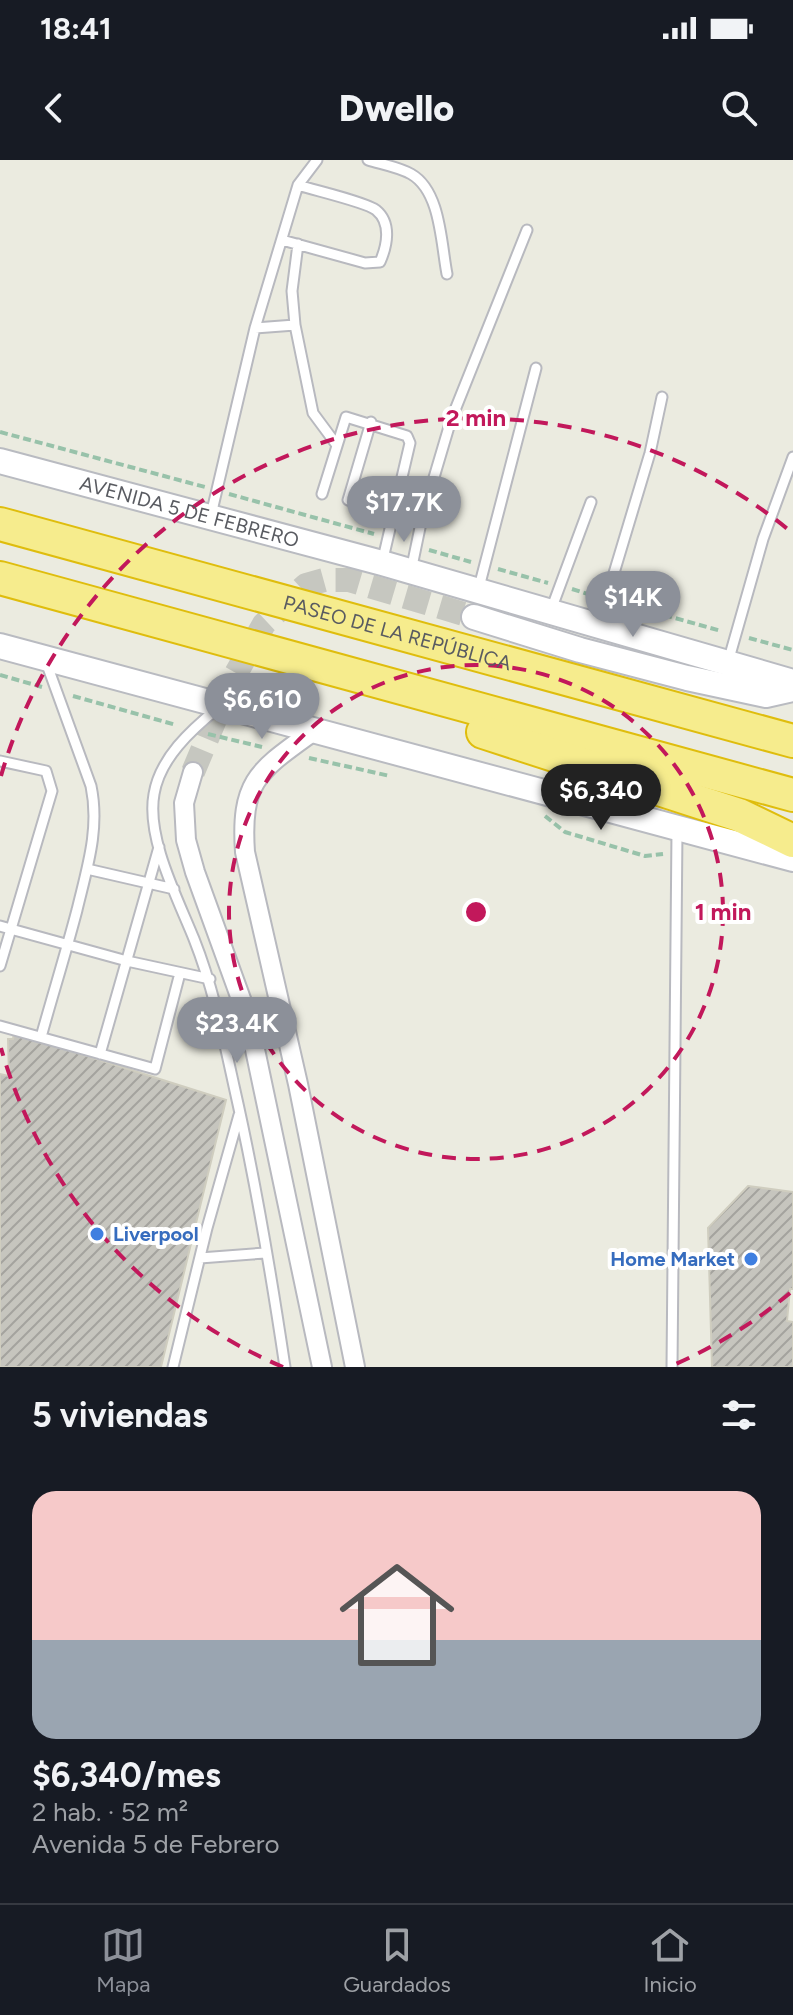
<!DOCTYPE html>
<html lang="es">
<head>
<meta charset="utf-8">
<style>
  :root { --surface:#171b24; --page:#242831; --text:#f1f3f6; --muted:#9ea1a6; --line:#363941; --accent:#8c9099 }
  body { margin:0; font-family:Figtree,sans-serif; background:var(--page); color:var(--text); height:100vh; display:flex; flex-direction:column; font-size:30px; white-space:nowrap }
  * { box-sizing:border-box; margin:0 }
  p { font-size:26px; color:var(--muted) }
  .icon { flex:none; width:44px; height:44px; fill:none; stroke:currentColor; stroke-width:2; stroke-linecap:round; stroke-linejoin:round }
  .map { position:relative; height:1207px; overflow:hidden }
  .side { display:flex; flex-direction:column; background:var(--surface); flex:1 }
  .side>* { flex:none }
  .price { position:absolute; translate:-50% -68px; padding:0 18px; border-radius:28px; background:var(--accent); color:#fff; font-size:26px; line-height:52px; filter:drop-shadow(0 2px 4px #0008) }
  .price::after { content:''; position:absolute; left:50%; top:48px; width:24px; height:18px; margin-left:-12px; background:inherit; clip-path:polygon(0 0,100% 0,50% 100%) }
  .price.current { background:#222; color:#fff }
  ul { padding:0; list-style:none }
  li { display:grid; align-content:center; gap:16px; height:424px; padding:0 32px }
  li span { display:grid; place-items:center; height:248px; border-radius:24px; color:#555 }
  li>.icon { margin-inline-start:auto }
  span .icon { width:144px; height:144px; fill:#fffc; stroke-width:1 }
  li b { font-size:34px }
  h2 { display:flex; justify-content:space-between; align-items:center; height:96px; padding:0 32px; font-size:34px }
  .status { display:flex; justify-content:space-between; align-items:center; height:56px; padding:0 40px; background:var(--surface); direction:ltr }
  .status svg { height:22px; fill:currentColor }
  header { display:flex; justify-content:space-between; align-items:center; height:104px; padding:0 32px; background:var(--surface); font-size:36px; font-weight:800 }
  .dock { display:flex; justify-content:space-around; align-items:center; height:112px; border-top:2px solid var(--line); background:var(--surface); font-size:22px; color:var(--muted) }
  .dock a { display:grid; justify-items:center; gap:4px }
  .dock .current { color:var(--accent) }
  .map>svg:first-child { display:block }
  .building { fill:url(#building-hatch); stroke:#cfcdbf; stroke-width:2 }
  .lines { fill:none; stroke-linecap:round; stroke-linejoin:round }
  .secondary-tunnel { stroke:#c6c7c0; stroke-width:24; stroke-dasharray:24 12; stroke-linecap:butt }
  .lane-casing { stroke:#b8b9bf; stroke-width:13 }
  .street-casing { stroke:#b8b9bf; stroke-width:22 }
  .secondary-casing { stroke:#b9bbc1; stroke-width:28 }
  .highway-casing { stroke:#dfbd0d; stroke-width:36 }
  .path { stroke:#98c2aa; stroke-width:4; stroke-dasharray:8 4; stroke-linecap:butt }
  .lane { stroke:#fff; stroke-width:9 }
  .street { stroke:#fff; stroke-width:18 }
  .secondary { stroke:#fff; stroke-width:24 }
  .highway { stroke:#f6ec8d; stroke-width:32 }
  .ring { fill:none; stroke:#c2185b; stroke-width:4; stroke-dasharray:14 10 }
  .shop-dot { fill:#3f7fe0; stroke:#fff; stroke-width:3 }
  .labels { text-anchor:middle; stroke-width:8; stroke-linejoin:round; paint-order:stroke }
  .street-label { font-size:20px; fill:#595b61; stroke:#fff }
  .shop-label { font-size:20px; font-weight:bold; fill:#366cbe; stroke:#fff; text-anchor:start }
  .centre { fill:#c2185b; stroke:#fff; stroke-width:4 }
  .ring-label { font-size:24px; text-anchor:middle; font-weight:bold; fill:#c2185b; stroke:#fff; stroke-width:8; stroke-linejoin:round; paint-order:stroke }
</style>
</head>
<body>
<div class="status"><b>18:41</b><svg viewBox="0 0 49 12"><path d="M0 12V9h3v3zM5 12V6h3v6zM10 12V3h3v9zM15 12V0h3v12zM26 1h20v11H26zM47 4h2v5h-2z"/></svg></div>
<header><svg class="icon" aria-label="back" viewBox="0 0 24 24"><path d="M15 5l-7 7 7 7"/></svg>Dwello<svg class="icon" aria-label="search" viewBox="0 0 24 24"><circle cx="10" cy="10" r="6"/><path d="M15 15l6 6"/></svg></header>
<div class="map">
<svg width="793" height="1207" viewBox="0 0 793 1207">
  <defs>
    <pattern id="building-hatch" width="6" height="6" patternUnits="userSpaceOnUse" patternTransform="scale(2)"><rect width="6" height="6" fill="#c6c5be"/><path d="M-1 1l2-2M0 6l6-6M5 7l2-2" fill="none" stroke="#a4a39e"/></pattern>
  </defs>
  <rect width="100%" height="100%" fill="#ebebe0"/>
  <path class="building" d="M14 873 226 940 161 1207H0V914L9 916 8 879H13Z
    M748 1026 793 1032V1129H790L787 1161 793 1162V1207H712L708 1068Z"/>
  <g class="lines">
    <path class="secondary-tunnel" d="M193 612 230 524 264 464 306 425 324 420H349L474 457"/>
    <g class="lane-casing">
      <path id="lane" d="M368 0C381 4 399 7 411 14 441 31 441 84 447 114
        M282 80 365 103 380 102C387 86 392 63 376 50 366 42 313 30 298 25
        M298 84 292 131 295 165 313 253 336 284
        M255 168 295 165
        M371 262 348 340 393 354
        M322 334 346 257 407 276 410 283 382 403
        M211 355 255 168 298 25 317 0
        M411 411 422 358 451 260 527 70
        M478 431 536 208
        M551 450 591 342
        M599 463 650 293 662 237
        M728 502 763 379 793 297
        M218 548C191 570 160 598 154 634 146 678 178 739 194 779 213 827 223 876 234 926 255 1018 271 1113 285 1207
        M0 601 46 611 52 631 0 806
        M87 709 174 729
        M0 766 127 801 210 819
        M0 866 155 909 180 813
        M41 877C53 834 66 792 77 750 87 708 100 669 91 626L46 502
        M100 894 159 687
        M200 1098 265 1093
        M173 1207 207 1068 239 955
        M672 1207 677 671"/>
    </g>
    <g class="street-casing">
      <path id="street" d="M315 570C260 610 240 619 245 692L298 924 355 1207
        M193 612 184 643 186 680 195 712 249 861 322 1207"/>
    </g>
    <g class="secondary-casing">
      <g id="secondary">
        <path id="s1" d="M0 301 382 403 793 522"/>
        <path d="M474 457 580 490 687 518 766 535 793 529"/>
        <path d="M0 486 793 699"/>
      </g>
    </g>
    <g class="highway-casing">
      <g id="highway">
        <path id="s2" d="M0 364 793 581"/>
        <path d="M0 418 793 635"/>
        <path d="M483 572 739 655 793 681"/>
      </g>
    </g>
    <path class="path" d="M0 272 205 327
      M229 334 374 374
      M429 390 471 402
      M498 409 548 423
      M572 429 594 436
      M618 442 721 471
      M749 478 793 490
      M0 515 42 527
      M73 536 176 565
      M208 574 262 587
      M309 598 390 616
      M545 656 565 672 645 696 663 694"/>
    <use href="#lane" class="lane"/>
    <use href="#street" class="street"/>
    <use href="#secondary" class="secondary"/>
    <use href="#highway" class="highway"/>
  </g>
  <g class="ring">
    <circle cx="476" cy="752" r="247"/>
    <path d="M790 1133A494 494 0 0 1 669 1207M283 1207A494 494 0 0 1 1 888M1 616A494 494 0 0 1 790 371"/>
  </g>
  <g class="shop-dot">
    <circle cx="97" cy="1074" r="8"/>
    <circle cx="751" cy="1099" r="8"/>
  </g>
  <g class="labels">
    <g class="street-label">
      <text dy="7" stroke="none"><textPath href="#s1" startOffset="196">AVENIDA 5 DE FEBRERO</textPath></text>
      <text dy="7" stroke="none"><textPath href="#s2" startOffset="412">PASEO DE LA REPÚBLICA</textPath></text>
    </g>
    <g class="shop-label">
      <text x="113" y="1081">Liverpool</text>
      <text x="735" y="1106" text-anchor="end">Home Market</text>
    </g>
  </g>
  <circle cx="476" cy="752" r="12" class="centre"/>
  <g class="ring-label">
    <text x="476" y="266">2 min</text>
    <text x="723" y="760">1 min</text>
  </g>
</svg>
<b class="price" style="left:404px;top:384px">$17.7K</b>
<b class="price" style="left:633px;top:479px">$14K</b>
<b class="price" style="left:262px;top:581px">$6,610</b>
<b class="price current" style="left:601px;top:672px">$6,340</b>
<b class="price" style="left:237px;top:905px">$23.4K</b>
</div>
<section class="side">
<h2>5 viviendas<svg class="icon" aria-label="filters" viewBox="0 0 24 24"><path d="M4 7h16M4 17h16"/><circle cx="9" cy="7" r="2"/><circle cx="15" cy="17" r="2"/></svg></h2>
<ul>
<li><span style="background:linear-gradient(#f6c9c9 60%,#9aa5b1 0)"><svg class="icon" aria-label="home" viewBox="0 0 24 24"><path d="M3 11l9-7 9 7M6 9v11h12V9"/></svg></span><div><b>$6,340/mes</b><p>2 hab. · 52 m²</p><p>Avenida 5 de Febrero</p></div></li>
</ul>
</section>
<nav class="dock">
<a class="current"><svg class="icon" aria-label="map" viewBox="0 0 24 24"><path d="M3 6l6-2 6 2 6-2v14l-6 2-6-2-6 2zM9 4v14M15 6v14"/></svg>Mapa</a>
<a><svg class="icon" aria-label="saved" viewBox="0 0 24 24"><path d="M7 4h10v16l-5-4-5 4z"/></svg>Guardados</a>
<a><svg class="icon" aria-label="home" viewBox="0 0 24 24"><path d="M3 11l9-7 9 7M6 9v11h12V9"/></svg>Inicio</a>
</nav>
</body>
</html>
